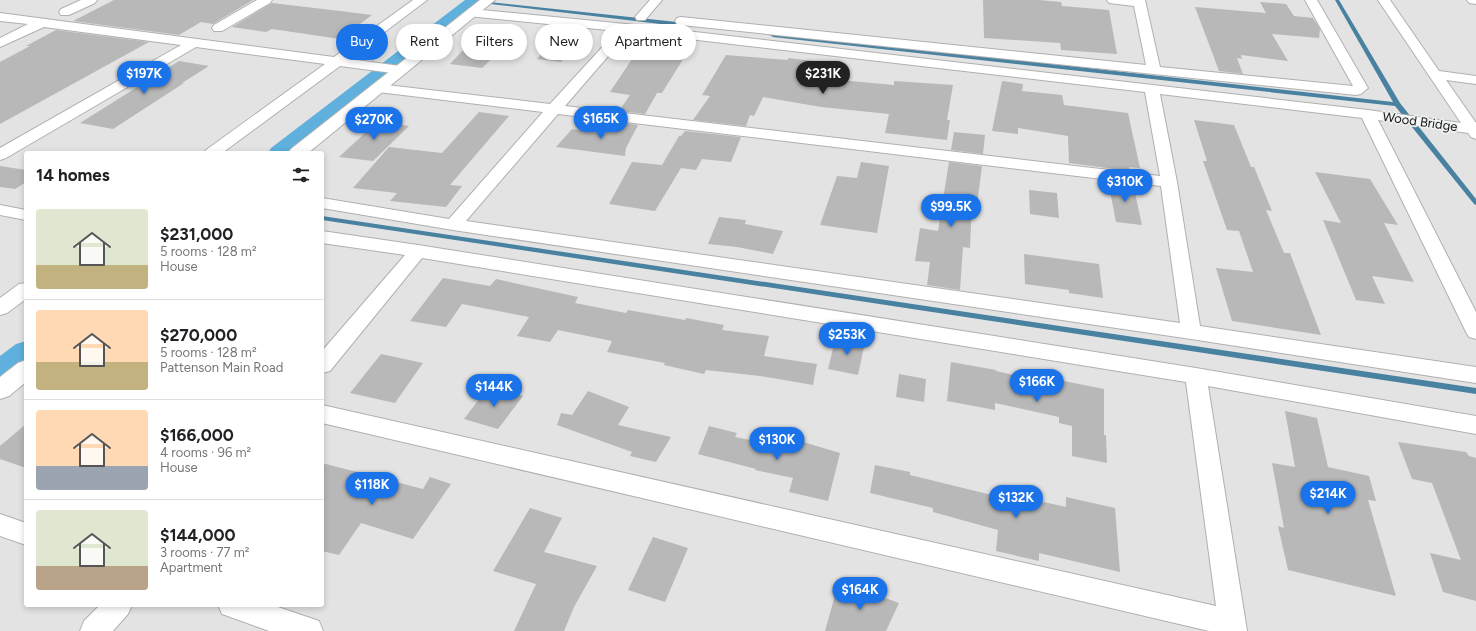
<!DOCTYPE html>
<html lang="en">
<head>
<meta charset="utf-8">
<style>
  :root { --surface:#fff; --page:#f6f6f6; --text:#202124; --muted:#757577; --line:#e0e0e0; --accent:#1a73e8 }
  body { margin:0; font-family:Figtree,sans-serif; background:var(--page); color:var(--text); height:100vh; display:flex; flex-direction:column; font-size:15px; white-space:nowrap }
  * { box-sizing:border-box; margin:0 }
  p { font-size:13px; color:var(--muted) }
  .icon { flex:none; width:22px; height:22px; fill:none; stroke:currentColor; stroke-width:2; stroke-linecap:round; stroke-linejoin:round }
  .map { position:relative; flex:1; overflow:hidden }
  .sheet { position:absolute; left:24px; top:151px; width:300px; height:456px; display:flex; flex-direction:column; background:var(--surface); border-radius:4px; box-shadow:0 2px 6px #0003 }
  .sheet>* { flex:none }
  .top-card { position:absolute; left:336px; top:24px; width:380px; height:36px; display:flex; gap:8px }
  .price { position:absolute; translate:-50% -34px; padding:0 9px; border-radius:14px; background:var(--accent); color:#fff; font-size:13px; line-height:26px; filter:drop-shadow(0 1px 2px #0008) }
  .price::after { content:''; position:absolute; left:50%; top:24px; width:12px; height:9px; margin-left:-6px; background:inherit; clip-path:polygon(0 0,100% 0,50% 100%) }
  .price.active { background:#222; color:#fff }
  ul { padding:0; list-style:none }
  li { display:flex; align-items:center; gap:12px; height:100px; padding:0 12px }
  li+li { border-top:1px solid var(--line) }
  li span { display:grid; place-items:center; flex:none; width:112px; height:80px; border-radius:4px; color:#555 }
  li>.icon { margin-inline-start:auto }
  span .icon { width:48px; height:48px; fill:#fffc; stroke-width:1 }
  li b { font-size:17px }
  h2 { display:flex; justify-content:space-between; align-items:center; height:48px; padding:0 12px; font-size:17px }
  .pill { padding:0 14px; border-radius:18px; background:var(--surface); box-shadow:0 2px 6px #0003; font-size:14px; line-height:36px }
  .pill.active { background:var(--accent); color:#fff }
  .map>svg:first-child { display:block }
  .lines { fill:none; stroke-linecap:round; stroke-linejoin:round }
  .stream { fill:#4882a0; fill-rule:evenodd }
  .canal { fill:#5fb0dc; fill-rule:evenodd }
  .building { fill:#b9b8b8 }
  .street-casing { stroke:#b0b0b1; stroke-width:2 }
  .secondary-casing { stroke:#b0b0b1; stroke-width:2 }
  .street { fill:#fff; fill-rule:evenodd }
  .secondary { fill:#fff; fill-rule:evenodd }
  .labels { text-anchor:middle; stroke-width:3.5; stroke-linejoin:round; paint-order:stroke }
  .far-street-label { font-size:13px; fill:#141515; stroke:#f0f1f2 }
</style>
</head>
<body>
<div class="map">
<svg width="1476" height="631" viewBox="0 0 1476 631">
  <rect width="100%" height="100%" fill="#e3e3e4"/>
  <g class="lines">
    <path class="stream" d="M471 0 686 23 689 25 686 27 473 2H471Z
      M1335 0H1339L1400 103 1476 199V205L1474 204 1395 106 773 37 770 35 773 33 1393 102Z
      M322 216 1476 388V394L322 220Z"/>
    <path class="canal" d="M465 0H483L292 153H268L271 148Z
      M26 341V366L10 379 0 382V356L16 344Z"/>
  </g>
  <path class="building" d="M114 0H253L213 24 201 22 179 35 73 21Z
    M983 0H1039L1061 2 1062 6 1109 10 1117 54 1061 50 1060 43 984 38Z
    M1260 2 1286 4 1294 16 1313 18 1320 29 1319 38 1272 34 1288 61 1241 55 1242 59 1237 58 1243 74 1219 71 1195 7 1266 13Z
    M272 3 340 11 372 15 340 39 272 29 266 32 232 27Z
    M56 30 149 42 0 124V62L30 46H26Z
    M561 32 585 35 561 62 537 59Z
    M476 36 512 39 482 68 450 64Z
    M649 43 690 48 662 93H657L645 114 619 111 630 95 610 92 642 44 647 45Z
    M726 55 788 60V58L846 65 840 80 894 85V81L953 85 947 120H950L947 140 885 133 889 114 821 107 763 97 754 116 750 115 746 126 693 120 710 96 702 95Z
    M179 61 209 66 182 83H184L113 129 80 123Z
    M1002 81 1023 84 1022 91 1062 95 1064 105 1128 113 1140 168 1129 167 1130 171 1069 163 1068 136 1018 128V134L992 131Z
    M479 112 509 116 450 185 462 186 446 207 390 201 397 193 353 188 389 147 442 153Z
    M1194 120 1234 125 1251 167H1254L1272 211 1266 210 1284 253H1290L1321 335 1232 321 1216 268 1253 272 1239 231 1227 230 1203 161H1207Z
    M378 121 409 126 373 161 339 157Z
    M612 122 638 125 626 148 625 156 556 147 572 129 605 134Z
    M685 131 741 137 731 162 702 159 696 170 681 168 655 211 609 204 632 162 662 165 679 136H681Z
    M954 132 985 135 983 154 951 150Z
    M861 162 889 166 877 233 820 225 837 176 857 178Z
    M949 162 982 166 977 205 972 204 970 248 963 247 960 290 927 285 930 262 915 261 920 228 938 231Z
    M0 166 26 170V182L15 189 0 187Z
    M1315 172 1370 179 1398 225 1384 223 1414 282 1372 276 1385 304 1356 300 1323 220 1341 223Z
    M1108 181 1133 184 1142 225 1116 222Z
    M1029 190 1057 193 1059 218 1030 214Z
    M719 217 746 220 745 224 783 231 773 254 737 247 708 244Z
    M1024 254 1099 264 1103 298 1069 293V290L1025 284Z
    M443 278 490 286 496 279 578 297 575 303 626 313 628 310 685 320 686 318 724 325 722 330 769 336 764 356 817 364 813 385 760 376 706 370 704 374 664 365 665 363 607 352 612 341 558 330 550 342 517 336 529 317 462 304 446 327 410 321Z
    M836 336 865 342 858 375 828 369Z
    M381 354 423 363 395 403 350 393Z
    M951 362 996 370V371L1059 385V380L1104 389V435H1106L1107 463 1072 456V426L1059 423V417L995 403V410L947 401Z
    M899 374 926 379 924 402 896 397Z
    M489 386 523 396 498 429 464 419Z
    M588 391 629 407 618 425 671 437 656 462 630 456 632 452 557 425 561 413 572 415Z
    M1285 411 1317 418 1328 467 1369 476 1376 501 1368 500 1396 596 1288 570 1278 526 1284 528 1272 463 1295 467Z
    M26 424V468L0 459V446Z
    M709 426 737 433 735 437 800 450 803 442 840 453 828 501 789 492 793 478 755 470 756 469 698 454Z
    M1398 442 1466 452 1469 456 1476 458V601L1443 592 1430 553 1461 560 1432 483 1412 479Z
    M322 463 423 489 430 477 451 484 413 539 361 523 339 555 322 551Z
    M875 465 910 472V475L1000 497V492L1066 507V497L1115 508 1120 572 1039 553V561L996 551 998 530 933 512V508L870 493Z
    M530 508 562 518 544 552 597 566 574 607 564 631H514L536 584 493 571Z
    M653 537 688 548 665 602 628 590Z
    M839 581 899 603 886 631H825Z"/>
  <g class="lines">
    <g class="street-casing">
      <path id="street" d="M81 0H97L95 3 69 15H61L59 12 61 9Z
        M257 0H272L270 3 222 31H214L212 28 214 25Z
        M413 0H427L349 59 400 66 405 67 407 70 405 73 400 74 340 66 222 153H204L206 150 325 64 196 47 6 158 0 160V148L181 45 44 27 0 47V38L28 24 0 21V13L334 57Z
        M650 0H662L645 20H637L635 17Z
        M1107 0H1145L1160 67 1353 86 1305 0H1317L1368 88 1361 94 1356 95 681 25 677 24 675 21 677 18 681 17 1146 65 1134 6 1109 3Z
        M1378 0H1390L1439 71 1476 76V84L1446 80 1476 123V139L1471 137 1468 133 1378 120 1476 312V339L1469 337 1466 332 1362 118 1160 94 1177 182 1200 326 1476 367V383L1191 339 453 230 322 208V198L449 219 543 112 378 92 373 91 371 88 373 85 378 84 550 104 617 31 468 16 466 13 468 10 472 9 626 24 1368 110 1461 123ZM629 32 1145 92 1160 176 565 106ZM558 114 1161 186 1180 323 466 221Z
        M1467 0H1476V4L1469 3Z
        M0 205 26 210V220L0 215Z
        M322 231 418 245 1196 368 1476 416V434L1208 386 1247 631H1209L322 423V405L1216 606 1186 382 422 258 330 371 322 373V351L405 255 322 243Z
        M26 283V299L7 313 0 315V298L19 284Z
        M0 514 26 523V545L0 536Z
        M100 605H132L128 614 113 631H80L84 621Z
        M218 605H272L319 621 323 631H269L222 614Z"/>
    </g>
    <g class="secondary-casing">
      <path id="secondary" d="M480 0H495L308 153H288L291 149Z
        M26 360V382L9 396 0 399V377L18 363Z"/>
    </g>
    <use href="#street" class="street"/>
    <use href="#secondary" class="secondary"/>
  </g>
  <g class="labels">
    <g class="far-street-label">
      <text transform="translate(1420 121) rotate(8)" y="5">Wood Bridge</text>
    </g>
  </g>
</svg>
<b class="price" style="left:144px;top:95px">$197K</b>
<b class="price active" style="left:823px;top:95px">$231K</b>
<b class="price" style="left:601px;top:140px">$165K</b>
<b class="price" style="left:374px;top:141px">$270K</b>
<b class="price" style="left:1125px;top:203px">$310K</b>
<b class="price" style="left:951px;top:228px">$99.5K</b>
<b class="price" style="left:847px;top:356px">$253K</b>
<b class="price" style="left:1037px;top:403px">$166K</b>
<b class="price" style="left:494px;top:408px">$144K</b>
<b class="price" style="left:777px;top:461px">$130K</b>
<b class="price" style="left:372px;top:506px">$118K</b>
<b class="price" style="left:1328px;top:515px">$214K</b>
<b class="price" style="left:1016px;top:519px">$132K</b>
<b class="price" style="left:860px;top:611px">$164K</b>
<div class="top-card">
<a class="pill active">Buy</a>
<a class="pill">Rent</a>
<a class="pill">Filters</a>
<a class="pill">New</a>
<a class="pill">Apartment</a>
</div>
<section class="sheet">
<h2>14 homes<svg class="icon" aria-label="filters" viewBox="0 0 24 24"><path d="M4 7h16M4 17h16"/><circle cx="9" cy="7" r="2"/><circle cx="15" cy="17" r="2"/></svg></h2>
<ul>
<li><span style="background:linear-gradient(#dfe7d0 70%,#c2b280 0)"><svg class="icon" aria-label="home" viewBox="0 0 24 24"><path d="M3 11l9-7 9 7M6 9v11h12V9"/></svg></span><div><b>$231,000</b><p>5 rooms · 128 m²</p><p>House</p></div></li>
<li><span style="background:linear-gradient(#ffd9b3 65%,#c2b280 0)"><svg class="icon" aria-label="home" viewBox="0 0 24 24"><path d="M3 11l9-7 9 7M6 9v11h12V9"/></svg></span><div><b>$270,000</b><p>5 rooms · 128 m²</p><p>Pattenson Main Road</p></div></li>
<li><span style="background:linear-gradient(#ffd9b3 70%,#9aa5b1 0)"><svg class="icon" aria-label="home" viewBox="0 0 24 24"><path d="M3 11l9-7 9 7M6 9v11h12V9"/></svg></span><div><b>$166,000</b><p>4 rooms · 96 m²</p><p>House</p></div></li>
<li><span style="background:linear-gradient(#dfe7d0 70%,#b9a48a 0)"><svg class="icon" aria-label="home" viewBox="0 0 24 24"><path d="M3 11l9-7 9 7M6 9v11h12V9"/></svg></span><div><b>$144,000</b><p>3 rooms · 77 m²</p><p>Apartment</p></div></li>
</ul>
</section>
</div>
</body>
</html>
